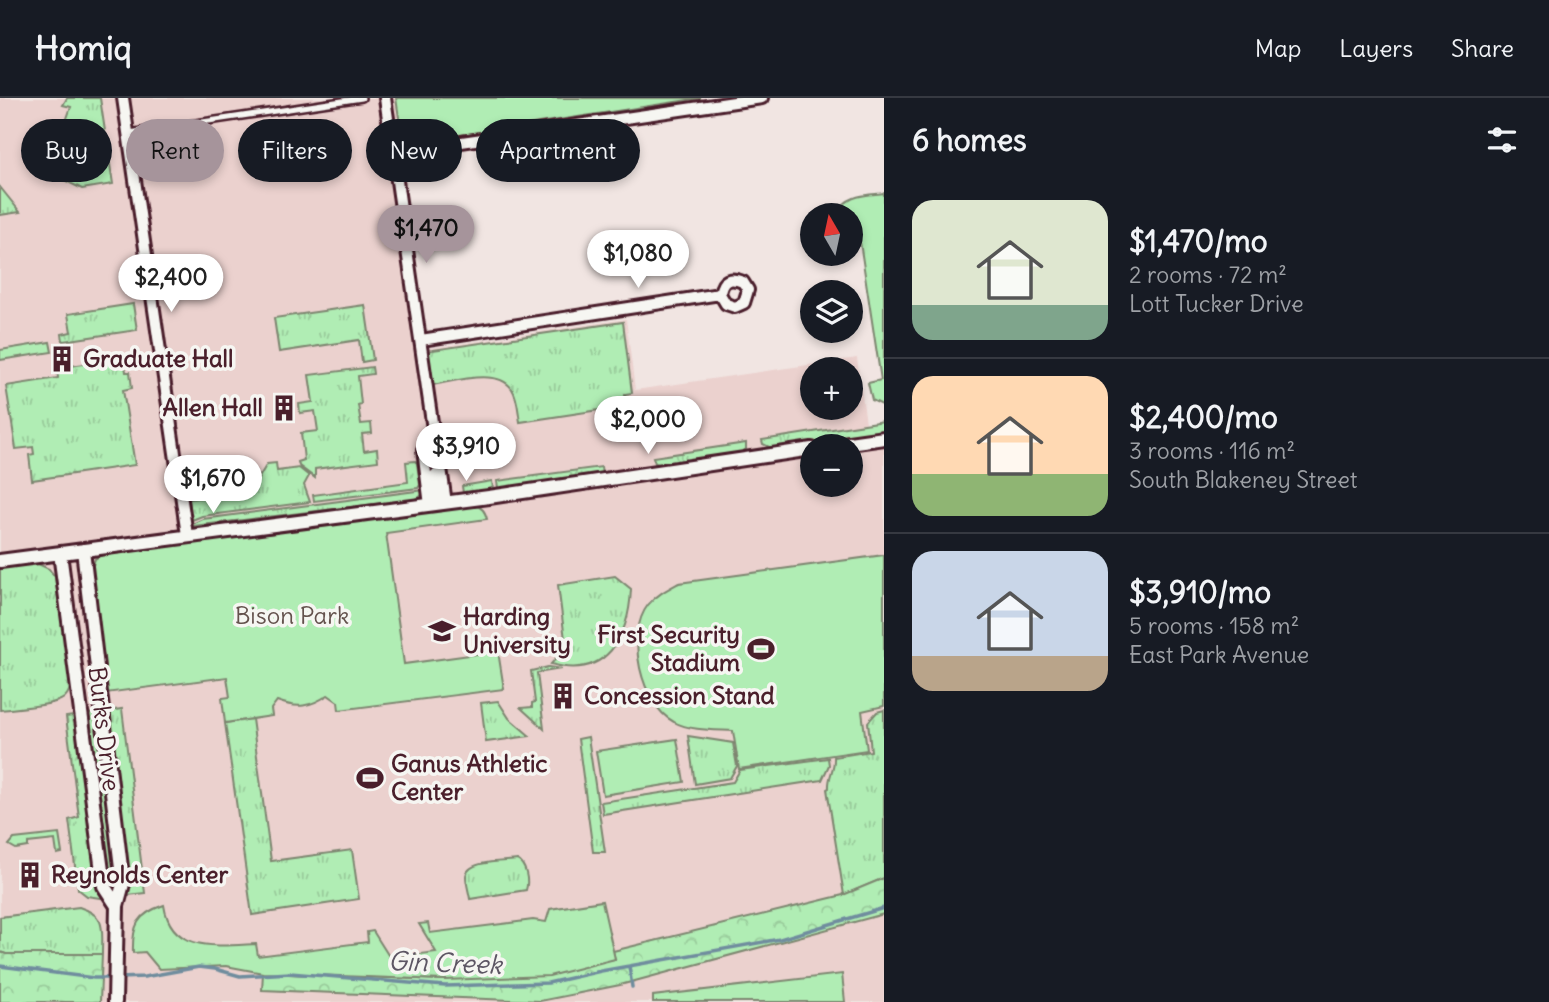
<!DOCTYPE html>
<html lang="en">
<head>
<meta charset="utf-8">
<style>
  :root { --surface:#171b24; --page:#20242c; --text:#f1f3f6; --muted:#9ea1a6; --line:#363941; --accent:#a6949b }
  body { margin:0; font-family:Delius,sans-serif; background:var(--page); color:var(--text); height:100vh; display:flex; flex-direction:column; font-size:26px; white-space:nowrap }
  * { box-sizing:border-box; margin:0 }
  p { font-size:23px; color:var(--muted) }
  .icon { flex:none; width:38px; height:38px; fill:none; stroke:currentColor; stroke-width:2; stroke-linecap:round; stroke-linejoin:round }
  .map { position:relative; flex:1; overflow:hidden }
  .sheet { display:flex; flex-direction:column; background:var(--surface); width:665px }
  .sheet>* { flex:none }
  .banner { position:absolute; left:21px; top:21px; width:665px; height:63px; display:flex; gap:14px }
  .needle { width:46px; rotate:351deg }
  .controls { position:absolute; left:800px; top:105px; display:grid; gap:14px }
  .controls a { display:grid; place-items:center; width:63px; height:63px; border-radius:50%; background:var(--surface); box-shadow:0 4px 10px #0003; font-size:35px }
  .price { position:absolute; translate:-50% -60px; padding:0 16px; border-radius:24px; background:#fff; color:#222; font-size:23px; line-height:46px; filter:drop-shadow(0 2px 4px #0008) }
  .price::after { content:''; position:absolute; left:50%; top:42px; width:21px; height:16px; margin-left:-10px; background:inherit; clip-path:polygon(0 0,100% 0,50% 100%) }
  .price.selected { background:var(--accent); color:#111 }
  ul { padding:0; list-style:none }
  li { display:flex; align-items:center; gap:21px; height:175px; padding:0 28px }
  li+li { border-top:2px solid var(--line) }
  li span { display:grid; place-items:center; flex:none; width:196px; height:140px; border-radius:21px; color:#555 }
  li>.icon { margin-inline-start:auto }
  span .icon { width:84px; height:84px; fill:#fffc; stroke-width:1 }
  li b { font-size:30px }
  h2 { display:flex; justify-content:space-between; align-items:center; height:84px; padding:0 28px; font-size:30px }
  .pill { padding:0 24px; border-radius:32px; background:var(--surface); box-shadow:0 4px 10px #0003; font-size:24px; line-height:63px }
  .pill.selected { background:var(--accent); color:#111 }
  header { display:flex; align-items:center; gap:42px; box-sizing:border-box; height:98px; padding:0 35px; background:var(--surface); border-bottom:2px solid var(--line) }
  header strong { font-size:33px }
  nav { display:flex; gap:38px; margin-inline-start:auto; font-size:24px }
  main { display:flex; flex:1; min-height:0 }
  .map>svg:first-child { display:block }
  .built { fill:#ebd1ce; fill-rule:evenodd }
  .grass { fill:url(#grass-tufts); stroke:#7d8670; stroke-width:2 }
  .forest { fill:url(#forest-crowns); stroke:#7d8670; stroke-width:2 }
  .green { fill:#b0edb4; stroke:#7d8670; stroke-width:2 }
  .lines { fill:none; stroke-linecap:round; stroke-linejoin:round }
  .stream { stroke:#708d9e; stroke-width:3.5 }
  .service-casing { stroke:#4a1f2b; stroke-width:10 }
  .minor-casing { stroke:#4a1f2b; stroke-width:16 }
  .tertiary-casing { stroke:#4a1f2b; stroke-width:18 }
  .service { stroke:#f6f6f2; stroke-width:5 }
  .minor { stroke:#f6f6f2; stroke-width:10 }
  .tertiary { stroke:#f6f6f2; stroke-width:12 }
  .labels { text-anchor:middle; stroke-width:7; stroke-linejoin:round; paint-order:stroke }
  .poi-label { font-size:24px; font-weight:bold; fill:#4a1f2b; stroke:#f6f6f2; text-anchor:start }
  .park-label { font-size:24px; fill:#64524d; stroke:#f6f6f2 }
  .street-label { font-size:24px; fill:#4a1f2b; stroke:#f6f6f2 }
  .water-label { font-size:26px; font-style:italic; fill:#5d5664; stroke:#f6f6f2 }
</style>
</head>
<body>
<header>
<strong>Homiq</strong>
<nav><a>Map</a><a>Layers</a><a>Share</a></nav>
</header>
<main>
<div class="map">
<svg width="884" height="904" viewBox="0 0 884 904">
  <defs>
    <pattern id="grass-tufts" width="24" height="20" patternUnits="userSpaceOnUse" patternTransform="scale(1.75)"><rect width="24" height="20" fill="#b0edb4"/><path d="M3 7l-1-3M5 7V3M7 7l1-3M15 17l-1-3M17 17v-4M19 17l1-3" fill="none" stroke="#99cb9b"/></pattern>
    <pattern id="forest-crowns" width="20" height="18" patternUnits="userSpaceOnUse" patternTransform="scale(1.75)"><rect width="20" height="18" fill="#b0edb4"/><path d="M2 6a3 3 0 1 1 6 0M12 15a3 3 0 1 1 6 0" fill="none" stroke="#99cb9b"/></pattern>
  </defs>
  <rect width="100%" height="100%" fill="#f1e5e2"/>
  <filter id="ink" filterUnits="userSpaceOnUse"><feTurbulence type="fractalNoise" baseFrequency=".0143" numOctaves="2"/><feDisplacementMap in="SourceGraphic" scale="14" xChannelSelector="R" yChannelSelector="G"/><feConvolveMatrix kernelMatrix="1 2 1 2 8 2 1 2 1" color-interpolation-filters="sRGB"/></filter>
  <g filter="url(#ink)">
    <path class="built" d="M0 0H720L389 51 418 252 626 221 635 292 857 260 868 340 873 350 884 348V904H0ZM812 271H850V310H812ZM812 348H850V387H812Z"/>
    <path class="grass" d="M67 0H100L113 86 82 91 58 79 62 70 54 67 71 28 65 26 71 9 63 7Z
      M0 89 20 114 0 117Z
      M133 206 137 232 63 243 62 236 71 234 68 216Z
      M365 207 373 262 362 264 359 242 279 254 274 220Z
      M623 224 632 295 625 296 626 308 520 324C518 313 518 300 512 291 498 269 452 284 431 287L426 253Z
      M124 260 126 274H130L132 290 123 292 135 367 32 382 29 357 34 356 33 349 16 351 6 288 58 280 57 270Z
      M372 269 373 276 358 278 361 306 358 307 361 326 371 325 372 335 362 336 364 353 377 351 378 363 315 371V380L299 368 298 364 304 362 301 335 318 333 315 313 300 315 299 306 313 304 309 277Z
      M884 323V333L773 351 763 346 762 342Z
      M746 345V351L739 356 662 367 655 365 653 359Z
      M415 363 417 365 420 387 418 390 314 403 313 397 408 384 406 364Z
      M276 365 277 373 299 370 309 378 304 387 310 404 202 418 192 422 189 401 251 393 267 366Z
      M601 369 602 376 498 390 497 383Z
      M492 383 493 391 463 395 462 388Z
      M424 392 422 397 417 401 193 428 192 426 203 421Z
      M36 465 49 471 55 479 71 584C70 590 69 596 64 600 54 608 15 610 0 612V469Z
      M615 478 631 491C629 539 606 582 551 566L566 549 558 487Z
      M548 569 561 571 537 575 544 631 521 610 532 609V605L535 604 531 573Z
      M498 603 509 620 530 638 486 644 481 605Z
      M122 611 145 795 100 800 87 798 78 791 69 722 79 719 66 619Z
      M884 612V780L844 797 827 691 829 690C828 678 835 671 834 659L871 653 868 624 877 614Z
      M252 621 271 763 352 752 359 801 252 817 225 625Z
      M688 638 733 645 737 668 730 680 695 686Z
      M588 639 605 754H593L578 641Z
      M828 660 829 667 822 682 603 716 601 704 733 684 740 672Z
      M517 762C526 766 529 783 526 792L470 801C469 794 466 785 466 778 467 762 504 764 517 762Z
      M79 809C107 818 102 830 102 856H6L0 854V819Z"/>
    <path class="forest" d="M884 780V816L620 887 540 903 262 892 263 875 444 882 615 861 613 853 843 797Z
      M0 854 6 856H102L100 904H0Z"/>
    <path class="green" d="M396 0H701L403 46Z
      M884 95V308L872 302 868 285 881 282 856 118 844 117 842 108C853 96 869 97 884 95Z
      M50 244 52 254 0 262V252Z
      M474 407C482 409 485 413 487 421L386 435 404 566 498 553 504 591 339 612 338 604 328 597C310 609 298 611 277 603L271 611 272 618 225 625 222 600 230 599 227 579 106 595 89 479 95 461 103 456Z
      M884 457V608L862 613 867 652 739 671 733 633C715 632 690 633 674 624 641 607 625 536 648 507 656 497 668 491 679 485Z
      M677 641 684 684 603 697 596 653Z
      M59 736 62 755 57 756 55 742 28 745V749L16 751 9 747 14 741Z
      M602 803 615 861 549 878 444 882 263 875 226 868 159 871 145 854 133 855C132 828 137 816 164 807 171 855 217 848 256 846L258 858 368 844 367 834 373 833 390 860 436 854 419 826 428 825 430 835 533 822 546 824 550 811Z
      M842 876 845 904H653V898Z"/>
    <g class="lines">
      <path class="stream" d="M0 868 94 880H112
        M629 868 632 889
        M120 880 144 879 199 869 215 871 240 878 290 875 445 888 548 885 601 873 780 841 884 810"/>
      <g class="service-casing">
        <path id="service" d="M129 35 362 0"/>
      </g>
      <g class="minor-casing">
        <path id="minor" d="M123 0 187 437
          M385 0 434 338 437 342 446 405
          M393 54 762 0
          M421 242 720 196C722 181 730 179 743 184L748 192 744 205 735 209 726 206 720 196
          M435 377 439 406
          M430 407 423 352 434 338"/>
      </g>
      <g class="tertiary-casing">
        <path id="tertiary" d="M828 348 884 340
          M83 452 123 786 117 808 115 904
          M60 455 104 788 117 808
          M0 463 489 399 812 351"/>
      </g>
      <use href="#service" class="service"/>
      <use href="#minor" class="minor"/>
      <use href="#tertiary" class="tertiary"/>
    </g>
  </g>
  <defs>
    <g id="building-bare" transform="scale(2.1)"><path d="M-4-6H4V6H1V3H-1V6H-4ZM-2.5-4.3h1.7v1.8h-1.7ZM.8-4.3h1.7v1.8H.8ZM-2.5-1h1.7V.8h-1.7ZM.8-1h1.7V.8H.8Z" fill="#4a1f2b" stroke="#f6f6f2" stroke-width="2.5" paint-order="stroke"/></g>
    <g id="university-bare" transform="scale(2.1)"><path d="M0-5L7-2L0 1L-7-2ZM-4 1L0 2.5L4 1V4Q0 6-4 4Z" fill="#4a1f2b" stroke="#f6f6f2" stroke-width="2.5" paint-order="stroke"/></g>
    <g id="stadium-bare" transform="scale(2.1)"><path d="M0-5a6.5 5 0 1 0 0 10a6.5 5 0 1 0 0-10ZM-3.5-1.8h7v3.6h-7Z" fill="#4a1f2b" stroke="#f6f6f2" stroke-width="2.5" paint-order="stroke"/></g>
  </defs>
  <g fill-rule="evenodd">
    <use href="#building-bare" x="62" y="261"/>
    <use href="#building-bare" x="284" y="310"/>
    <use href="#university-bare" x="442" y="533"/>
    <use href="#stadium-bare" x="761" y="551"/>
    <use href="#building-bare" x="563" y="598"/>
    <use href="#stadium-bare" x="370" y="680"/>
    <use href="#building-bare" x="30" y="777"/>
  </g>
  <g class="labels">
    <g class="poi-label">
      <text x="83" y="269">Graduate Hall</text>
      <text x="263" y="318" text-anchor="end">Allen Hall</text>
      <text x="463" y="527">Harding<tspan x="463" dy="28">University</tspan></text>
      <text x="740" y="545" text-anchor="end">First Security<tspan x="740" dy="28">Stadium</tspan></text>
      <text x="584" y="606">Concession Stand</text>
      <text x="391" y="674">Ganus Athletic<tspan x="391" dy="28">Center</tspan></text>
      <text x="51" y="785">Reynolds Center</text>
    </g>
    <g class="park-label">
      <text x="292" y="526">Bison Park</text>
    </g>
    <g class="street-label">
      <text transform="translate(104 631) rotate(83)" y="8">Burks Drive</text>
    </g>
    <g class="water-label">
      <text transform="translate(445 865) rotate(2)" y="9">Gin Creek</text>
    </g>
  </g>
</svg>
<div class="controls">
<a><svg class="needle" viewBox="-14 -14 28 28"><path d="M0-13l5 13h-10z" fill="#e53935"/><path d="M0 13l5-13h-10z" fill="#9ea1a6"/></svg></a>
<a><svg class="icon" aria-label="layers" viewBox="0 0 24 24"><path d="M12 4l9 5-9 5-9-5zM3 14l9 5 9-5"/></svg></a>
<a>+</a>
<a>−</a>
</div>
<b class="price selected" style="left:426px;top:167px">$1,470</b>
<b class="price" style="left:638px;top:192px">$1,080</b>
<b class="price" style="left:171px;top:216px">$2,400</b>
<b class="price" style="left:648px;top:358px">$2,000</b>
<b class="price" style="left:466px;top:385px">$3,910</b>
<b class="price" style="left:213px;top:417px">$1,670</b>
<div class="banner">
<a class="pill">Buy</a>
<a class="pill selected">Rent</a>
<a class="pill">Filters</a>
<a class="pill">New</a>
<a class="pill">Apartment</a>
</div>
</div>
<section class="sheet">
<h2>6 homes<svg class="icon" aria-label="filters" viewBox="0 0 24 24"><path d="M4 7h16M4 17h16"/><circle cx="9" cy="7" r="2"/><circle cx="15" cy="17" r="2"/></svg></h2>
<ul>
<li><span style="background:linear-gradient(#dfe7d0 75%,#7fa58c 0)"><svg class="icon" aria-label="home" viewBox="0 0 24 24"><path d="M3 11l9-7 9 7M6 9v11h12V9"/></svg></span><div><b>$1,470/mo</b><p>2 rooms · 72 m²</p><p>Lott Tucker Drive</p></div></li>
<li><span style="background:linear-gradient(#ffd9b3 70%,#8fb573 0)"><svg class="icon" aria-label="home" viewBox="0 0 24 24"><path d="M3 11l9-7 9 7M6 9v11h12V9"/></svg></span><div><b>$2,400/mo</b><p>3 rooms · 116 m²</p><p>South Blakeney Street</p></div></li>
<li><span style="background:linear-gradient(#c9d6e8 75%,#b9a48a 0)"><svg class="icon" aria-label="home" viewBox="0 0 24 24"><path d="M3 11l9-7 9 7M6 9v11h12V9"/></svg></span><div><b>$3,910/mo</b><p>5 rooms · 158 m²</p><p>East Park Avenue</p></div></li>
</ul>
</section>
</main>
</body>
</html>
